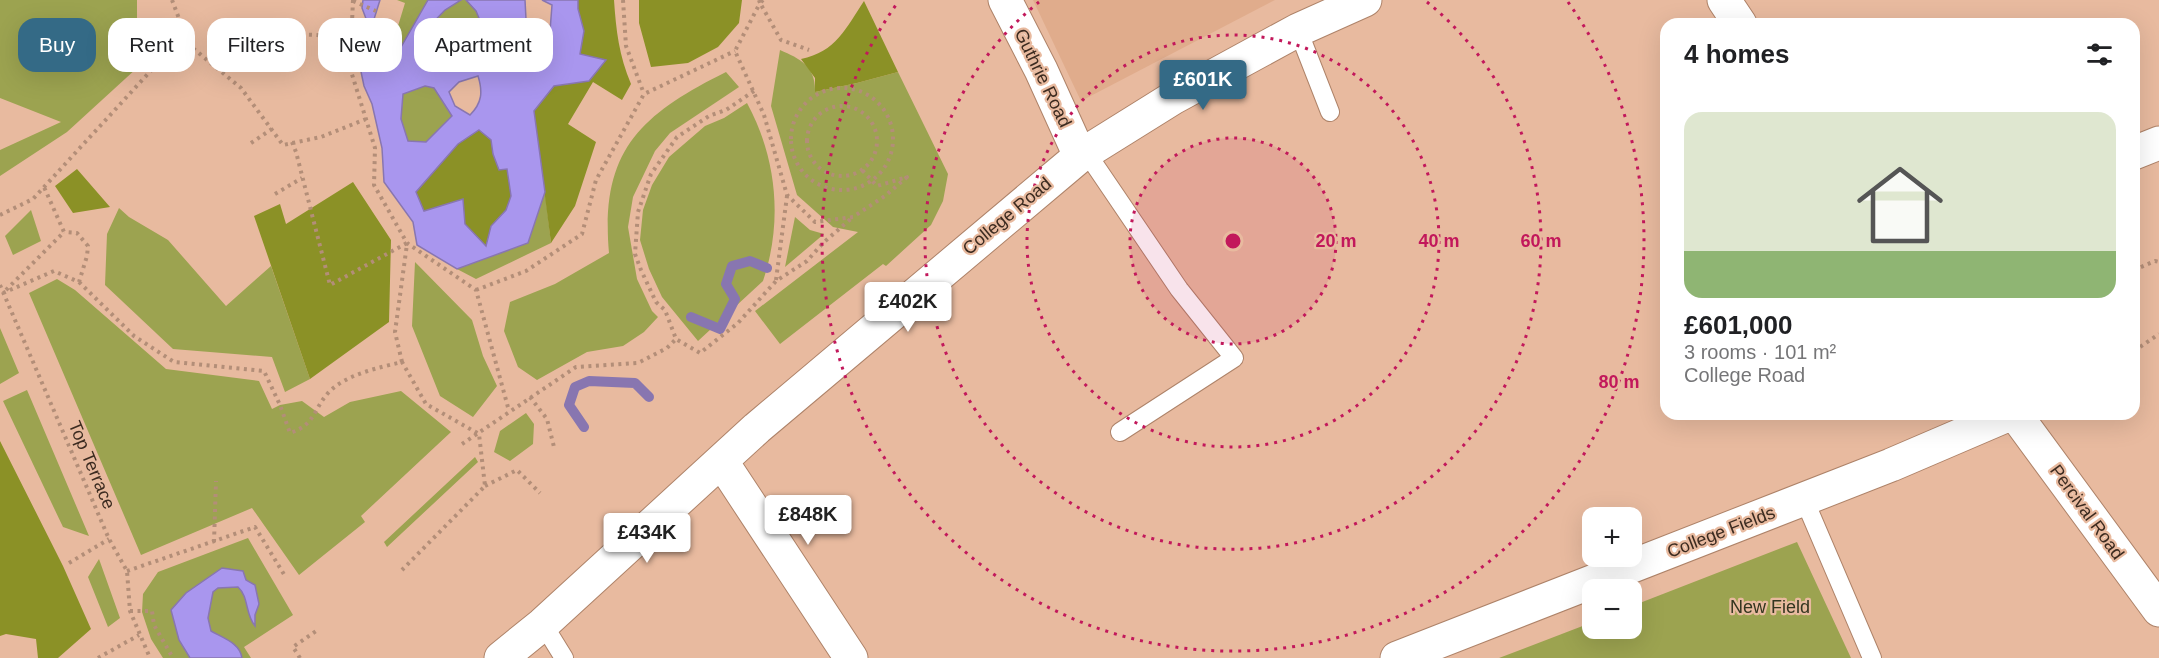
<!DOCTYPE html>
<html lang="en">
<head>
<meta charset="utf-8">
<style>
  :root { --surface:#fff; --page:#f2f2f2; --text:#202124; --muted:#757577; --line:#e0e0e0; --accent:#346a86 }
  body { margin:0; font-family:Arial,sans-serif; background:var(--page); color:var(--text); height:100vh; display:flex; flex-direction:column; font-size:22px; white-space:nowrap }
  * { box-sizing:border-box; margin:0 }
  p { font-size:20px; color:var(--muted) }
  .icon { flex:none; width:33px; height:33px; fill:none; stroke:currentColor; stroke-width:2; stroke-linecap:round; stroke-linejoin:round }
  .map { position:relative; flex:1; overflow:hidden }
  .sheet { position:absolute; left:1660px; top:18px; width:480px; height:402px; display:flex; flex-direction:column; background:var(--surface); border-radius:18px; box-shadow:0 6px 24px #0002 }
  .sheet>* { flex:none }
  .banner { position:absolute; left:18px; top:18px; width:570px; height:54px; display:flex; gap:12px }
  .fabs { position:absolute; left:1582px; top:507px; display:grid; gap:12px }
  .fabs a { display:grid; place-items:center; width:60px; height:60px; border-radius:12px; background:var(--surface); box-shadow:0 6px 24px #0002; font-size:30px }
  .price { position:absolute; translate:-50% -51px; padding:0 14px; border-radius:6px; background:#fff; color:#222; font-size:20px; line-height:39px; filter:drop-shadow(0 2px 3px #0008) }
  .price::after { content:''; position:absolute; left:50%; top:36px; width:18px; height:14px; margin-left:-9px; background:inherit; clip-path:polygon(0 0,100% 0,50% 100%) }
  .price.selected { background:var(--accent); color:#fff }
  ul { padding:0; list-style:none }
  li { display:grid; align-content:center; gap:12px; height:318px; padding:0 24px }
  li+li { border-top:2px solid var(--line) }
  li span { display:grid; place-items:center; height:186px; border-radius:18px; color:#555 }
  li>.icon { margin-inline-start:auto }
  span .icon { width:108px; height:108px; fill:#fffc; stroke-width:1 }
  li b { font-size:26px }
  h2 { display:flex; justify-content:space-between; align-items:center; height:72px; padding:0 24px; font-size:26px }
  .tag { padding:0 21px; border-radius:18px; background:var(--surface); box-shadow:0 6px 24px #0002; font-size:21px; line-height:54px }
  .tag.selected { background:var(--accent); color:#fff }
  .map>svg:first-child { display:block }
  .built { fill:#e0ac8c }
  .green { fill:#9ca350 }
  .forest { fill:#8b9126 }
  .water { fill:#a996ee; stroke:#8876b0; stroke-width:1.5; fill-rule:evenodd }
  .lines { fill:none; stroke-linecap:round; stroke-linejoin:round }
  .stream { stroke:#8876b0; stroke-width:10 }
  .service-casing { stroke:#ae8369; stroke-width:20 }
  .minor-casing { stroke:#ae8369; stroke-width:35 }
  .path { stroke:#b38e78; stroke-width:4; stroke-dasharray:3 4.5; stroke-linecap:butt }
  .service { stroke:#fff; stroke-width:18 }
  .minor { stroke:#fff; stroke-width:33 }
  .ring { fill:none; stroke:#c2185b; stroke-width:3; stroke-dasharray:3 6 }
  .labels { text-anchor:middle; stroke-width:4.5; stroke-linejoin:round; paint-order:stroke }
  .street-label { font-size:18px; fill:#3c2b20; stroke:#e8ba9f }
  .park-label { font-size:18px; fill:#33351f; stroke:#e8ba9f }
  .centre { fill:#c2185b; stroke:#e8ba9f; stroke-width:3 }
  .ring-label { font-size:18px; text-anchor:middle; font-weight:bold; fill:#c2185b; stroke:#e8ba9f; stroke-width:4.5; stroke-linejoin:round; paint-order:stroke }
</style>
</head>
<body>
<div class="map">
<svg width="2159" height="658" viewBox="0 0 2159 658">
  <rect width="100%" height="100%" fill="#e8ba9f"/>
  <path class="built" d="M1033 0H1275L1081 101Z"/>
  <path class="green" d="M0 0H137V68L67 132 0 176V150L61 122 0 98Z
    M397 0H428L401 47 392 54 381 53 383 36 394 39 405 3Z
    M461 0H466L476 11 481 23 464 41 472 51 468 64 447 57 425 63 416 39 445 10Z
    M780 50C801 59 816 67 815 92L857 83 898 72 948 174 943 201 931 225 886 266 883 264 780 344 755 311 858 232 833 227 797 195 771 106Z
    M726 72 739 87 670 133 655 151 633 197 628 227 637 279 652 311 658 317 644 332 623 346 587 352 537 380 518 367 504 331 510 302 555 284 609 253C600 151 640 115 726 72Z
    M425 86 434 87 452 116 426 142 408 141 401 119 403 94Z
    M747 103C777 158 783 222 763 281L698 341 662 297 649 269 640 240 643 210 652 185 669 157 705 126 724 118Z
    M545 192 551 243 476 279 457 269 528 243Z
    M119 208 129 217 168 240 226 306 271 266 310 379 285 392 272 357 173 349 105 285 107 234Z
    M31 210 41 241 13 255 5 236Z
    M795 217 810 230 824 234 785 267Z
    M415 262 472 320 483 356 497 386 473 417 440 396 412 326Z
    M57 279 75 290 166 369 259 381 272 409 280 405 302 401 324 417 350 402 401 391 451 432 361 516 365 522 299 575 252 508 141 555 29 293Z
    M0 328 19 373 0 384Z
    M27 390 89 536 63 527 3 401Z
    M526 413 534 424 533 444 510 461 494 452 500 431Z
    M475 457 478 462 387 547 384 542Z
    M248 538 293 615 244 647 251 658H163L151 639 142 612 143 594 158 572Z
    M1797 542 1851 658H1499L1593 622V628H1632V606Z
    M99 559 120 618 108 627 88 577Z"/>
  <path class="forest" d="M578 0H614C616 30 619 56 631 84L622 100 593 82 568 124 596 142 575 206 551 243 534 111 554 86 589 81 605 61 580 54 584 31 578 9Z
    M639 0H742L739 23 718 47 688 63 651 67 639 23Z
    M864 1 898 72 857 83 815 92V78L801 59C836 52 846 28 864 1Z
    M479 130 491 140 493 154 507 169 511 196 506 210 491 226 486 247 465 224 424 211 415 192 458 144Z
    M77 169 110 207 73 213 55 186Z
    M353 182 391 240 389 322 310 379 254 216 280 204 286 224Z
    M0 441 63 566 91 629 58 658H38L36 639 6 634 0 636Z"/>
  <path class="water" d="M363 0H380L370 32 383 36 381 53 392 54 401 47 428 0H461L445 10 417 39 425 63 447 57 467 63 472 51 464 41 481 23 476 11 466 0H525L526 19 538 29 550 31 552 5 542 0H578V9L584 31 580 54 606 60 589 81 554 86 534 111 545 192 528 243 457 269 417 245 413 222 384 182 382 148 372 104 364 86 360 67 368 24 362 8ZM478 76C483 92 482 103 470 115L455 106 449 92 459 82ZM425 86 434 88 452 116 426 142 408 141 401 119 403 94ZM479 130 491 140 493 154 499 170 507 169 511 196 506 210 491 226 486 246 465 224 463 199 424 211 416 192 458 144Z
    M222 568 243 571 246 580 255 585 259 604 255 615V626C245 614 249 597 238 587L218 588 213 592 208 618 211 631C223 638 240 643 242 658H190L179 640 171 610 186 593Z"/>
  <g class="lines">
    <path class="stream" d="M691 317 720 329 735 299 726 284 732 266 750 261 767 268
      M584 427 569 405 575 387 589 381 635 383 649 397"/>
    <g class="service-casing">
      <path id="service" d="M1298 30 1330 112
        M1086 152 1179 289 1234 358 1120 432
        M1804 499 1872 658
        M543 624 564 658"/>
    </g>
    <g class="minor-casing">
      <path id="minor" d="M1005 0 1041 70 1080 156
        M1724 0 1740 24
        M2134 153 2159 143
        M2015 414 2159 610
        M722 462 851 658
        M501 658 543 624 757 428 1080 156 1173 98 1298 30 1365 0
        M1397 658 1891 465 2010 414"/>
    </g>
    <path class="path" d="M172 0 189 45
      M353 0 350 68 375 148 374 185 407 243 476 290 509 411
      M623 0 626 46 644 94
      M759 0 760 3 735 51 764 115 787 195 815 222 853 217 885 196 907 177 877 186 862 170
      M763 0 760 3 781 40 809 50
      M353 1 376 11
      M234 61C239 56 245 50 252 45 276 30 324 35 351 38
      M791 139a51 51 0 1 1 102 0a51 51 0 1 1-102 0Z
      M754 91 726 110 709 116 677 137 651 174 638 212 635 254 641 270 656 302 665 310 676 339 700 353 738 323 776 281 807 261 823 243 853 217
      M807 141a35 35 0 1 1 70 0a35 35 0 1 1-70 0Z
      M292 142 296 152 330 285 407 243
      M251 143 272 129
      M275 194 302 178
      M0 215 33 199 157 64 189 45 241 88 283 145 321 137 366 119
      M2134 270 2155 261 2159 262
      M776 280 787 196
      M79 282 134 336 174 362 264 371 280 405 290 433C315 425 313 410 328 393 346 374 378 368 402 362L426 404 479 434 485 486 402 570
      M0 285 109 539 127 571 130 611 150 658
      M6 290 64 232 44 187
      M476 290 526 271 582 234 596 180 644 94 735 51
      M3 293 54 271 79 282 87 256 88 246 77 233 64 232
      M2134 351 2159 334
      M402 362 395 332 407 244
      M530 397 547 419 554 447
      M462 444 576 367 638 363 667 348 676 339
      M485 486 517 470 540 493
      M214 542 216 481
      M69 563 109 539
      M127 571 255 527 285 576
      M130 611H152L154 625 173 658
      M98 658 139 635
      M300 658 293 647 319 629"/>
    <use href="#service" class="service"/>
    <use href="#minor" class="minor"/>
  </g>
  <circle cx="1233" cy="241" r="103" fill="#c2185b" fill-opacity=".12"/>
  <g class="ring">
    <circle cx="1233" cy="241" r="103"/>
    <circle cx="1233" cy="241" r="206"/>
    <path d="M1427 2A308 308 0 1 1 1039 2"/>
    <path d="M1568 2A411 411 0 1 1 898 2"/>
  </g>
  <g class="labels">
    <g class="street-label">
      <text transform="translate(1043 78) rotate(64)" y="6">Guthrie Road</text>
      <text transform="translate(1007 216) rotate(-40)" y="6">College Road</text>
      <text transform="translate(92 465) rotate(67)" y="6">Top Terrace</text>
      <text transform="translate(2087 512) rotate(54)" y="6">Percival Road</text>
      <text transform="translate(1721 532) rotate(-21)" y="6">College Fields</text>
    </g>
    <g class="park-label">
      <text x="1770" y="613">New Field</text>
    </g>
  </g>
  <circle cx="1233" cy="241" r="9" class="centre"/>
  <g class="ring-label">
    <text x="1336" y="247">20 m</text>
    <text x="1439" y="247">40 m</text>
    <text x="1541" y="247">60 m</text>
    <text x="1619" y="388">80 m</text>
  </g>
</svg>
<div class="fabs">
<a>+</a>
<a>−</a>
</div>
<b class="price selected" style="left:1203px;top:111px">£601K</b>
<b class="price" style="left:908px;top:333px">£402K</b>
<b class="price" style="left:808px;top:546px">£848K</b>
<b class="price" style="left:647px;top:564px">£434K</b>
<div class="banner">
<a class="tag selected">Buy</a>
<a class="tag">Rent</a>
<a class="tag">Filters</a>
<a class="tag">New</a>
<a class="tag">Apartment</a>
</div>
<section class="sheet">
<h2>4 homes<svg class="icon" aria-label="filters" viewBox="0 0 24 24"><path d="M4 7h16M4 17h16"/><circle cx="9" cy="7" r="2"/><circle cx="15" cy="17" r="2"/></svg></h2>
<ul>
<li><span style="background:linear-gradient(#dfe7d0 75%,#8fb573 0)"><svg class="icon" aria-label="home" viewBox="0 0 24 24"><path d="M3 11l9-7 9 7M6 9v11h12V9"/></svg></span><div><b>£601,000</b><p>3 rooms · 101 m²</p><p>College Road</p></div></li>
</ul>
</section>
</div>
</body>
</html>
